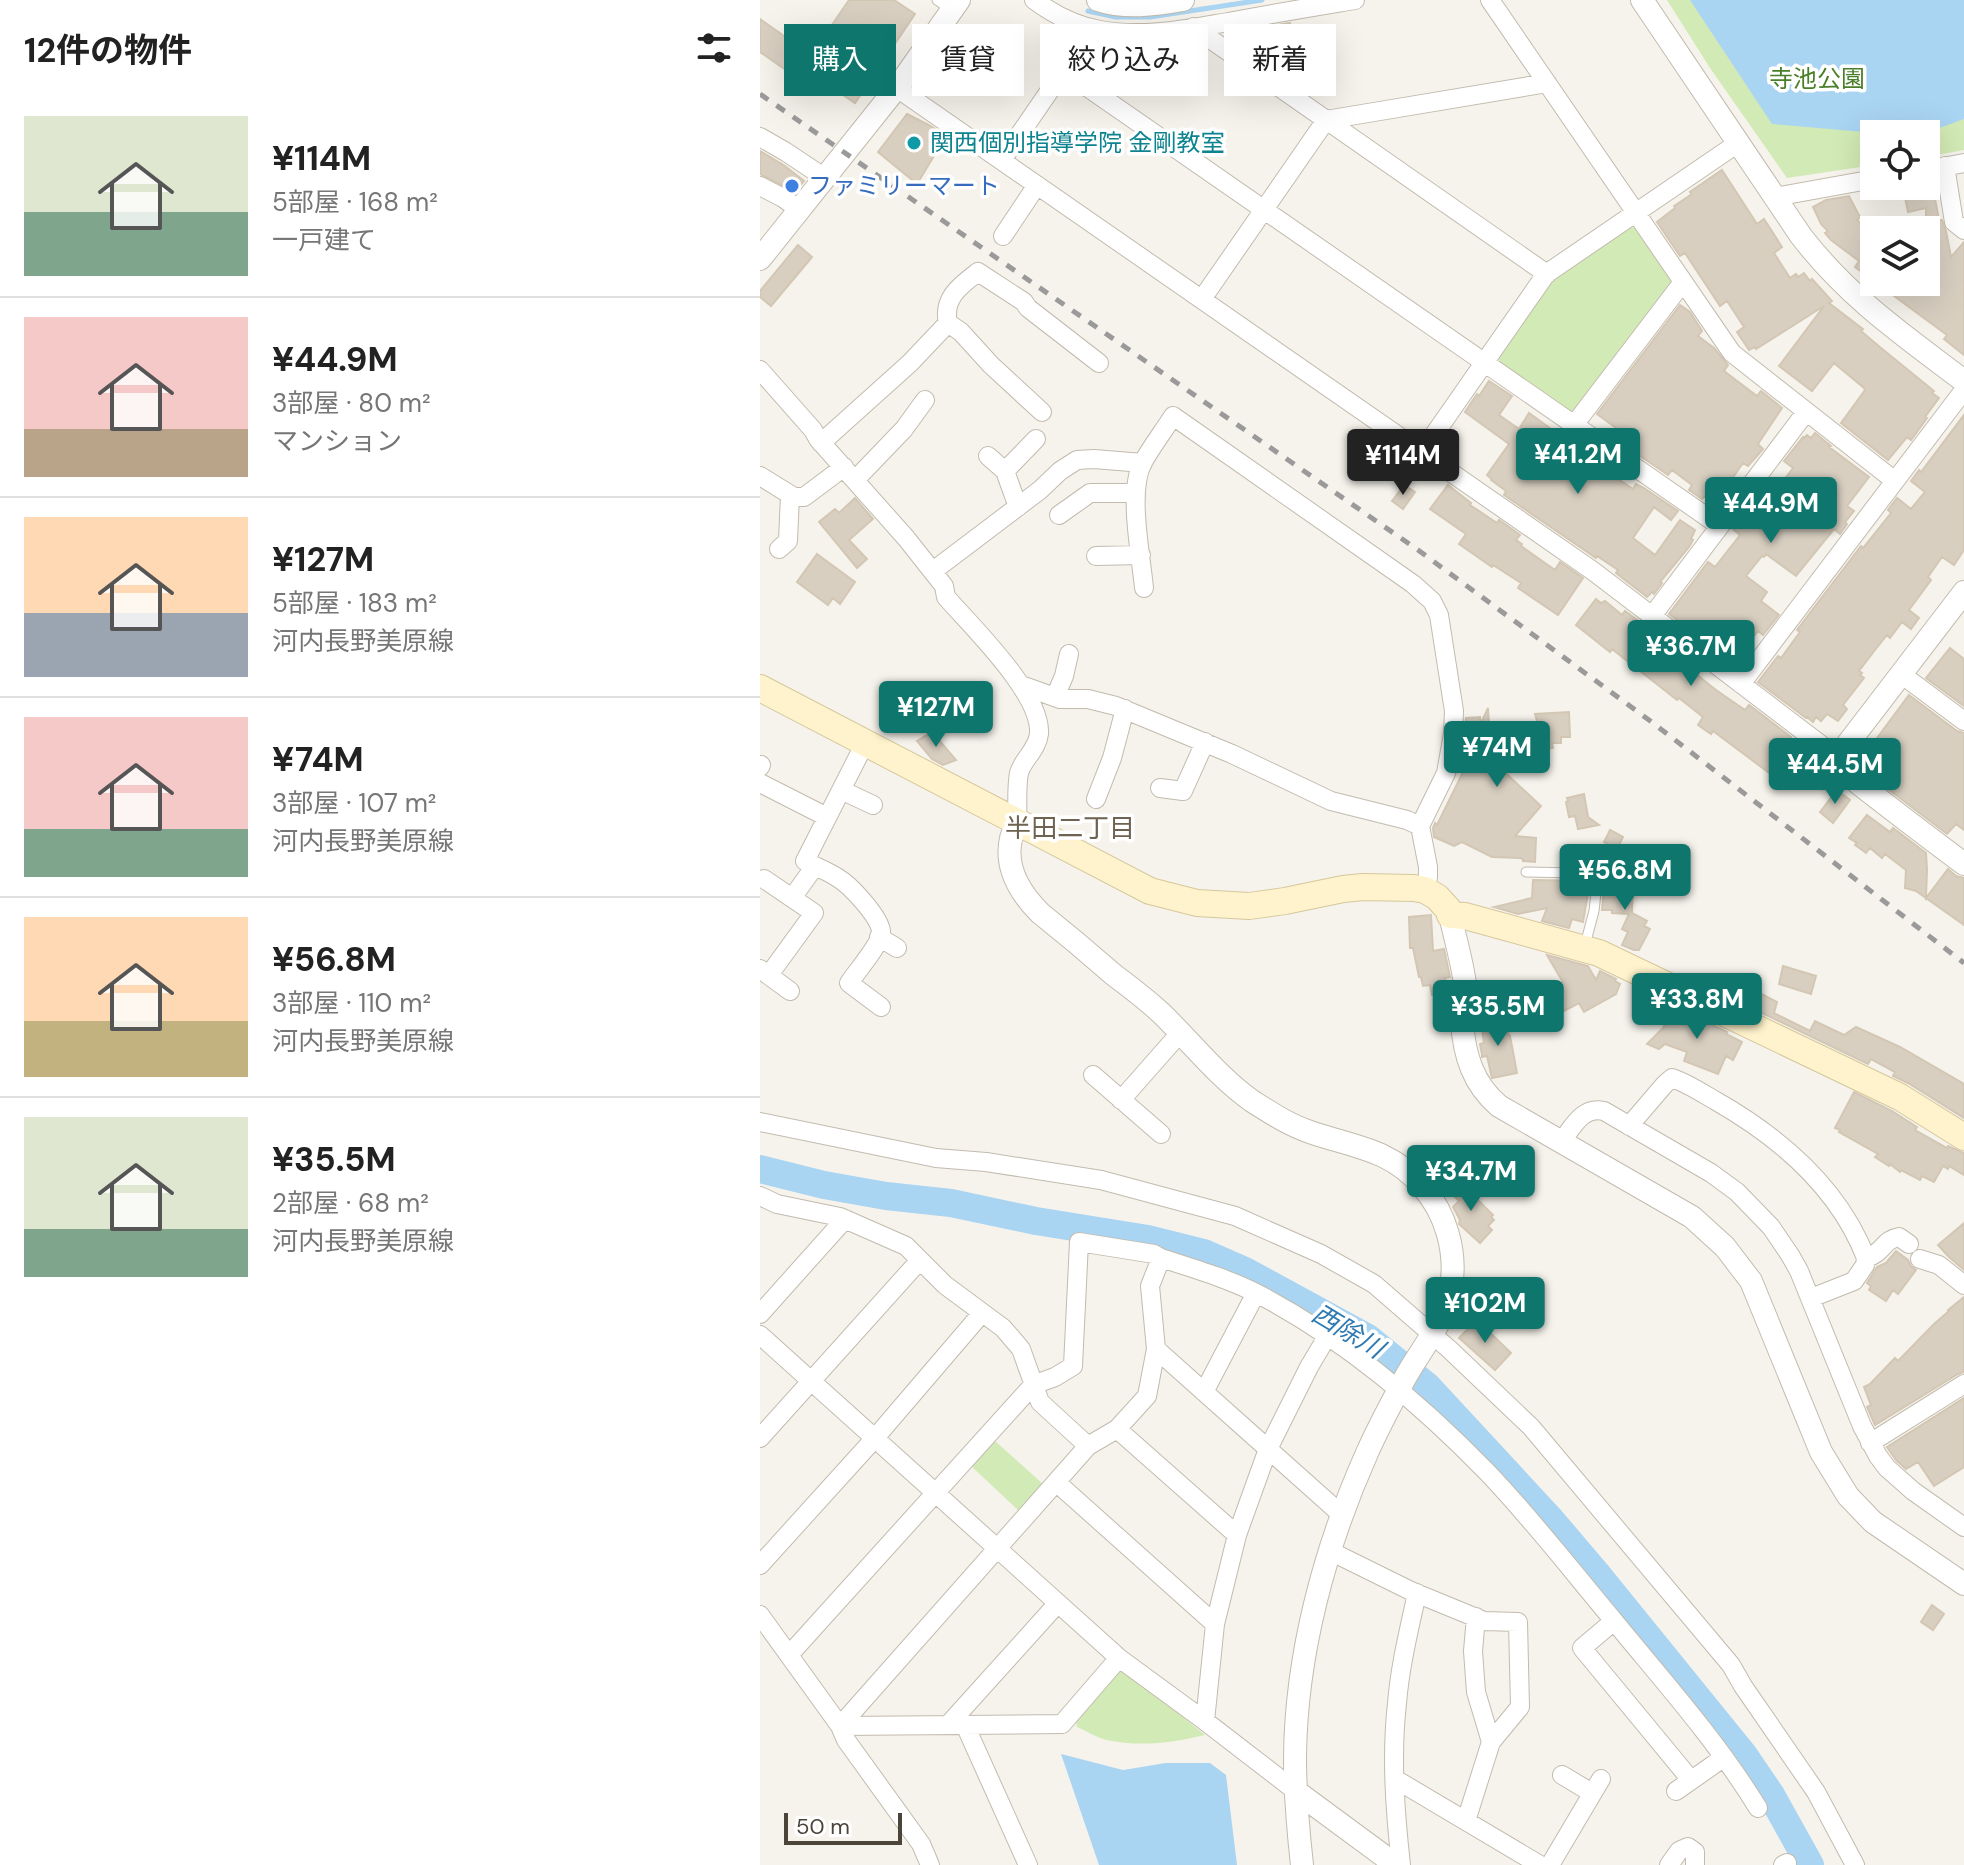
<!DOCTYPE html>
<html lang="ja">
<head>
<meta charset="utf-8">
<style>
  :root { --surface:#fff; --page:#f2f2f2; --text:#222; --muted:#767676; --line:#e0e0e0; --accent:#0f766e }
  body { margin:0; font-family:"DM Sans","Noto Sans JP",sans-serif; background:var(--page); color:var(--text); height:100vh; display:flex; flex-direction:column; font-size:30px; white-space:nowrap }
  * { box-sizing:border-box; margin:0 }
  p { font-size:26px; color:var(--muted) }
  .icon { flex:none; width:44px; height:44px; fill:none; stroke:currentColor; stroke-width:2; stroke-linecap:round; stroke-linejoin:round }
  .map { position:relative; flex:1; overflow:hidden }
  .sheet { display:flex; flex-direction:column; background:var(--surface); width:760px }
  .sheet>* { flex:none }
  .guide { position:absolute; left:24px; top:24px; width:760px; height:72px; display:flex; gap:16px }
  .tools { position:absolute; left:1100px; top:120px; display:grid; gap:16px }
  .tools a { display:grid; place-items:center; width:80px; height:80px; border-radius:0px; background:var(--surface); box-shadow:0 8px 32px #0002; font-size:40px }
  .scale { position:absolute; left:24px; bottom:20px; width:118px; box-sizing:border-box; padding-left:8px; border:4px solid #4b4439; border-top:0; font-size:22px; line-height:28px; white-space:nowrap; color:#4b4439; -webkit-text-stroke:6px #fff; paint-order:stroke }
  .price { position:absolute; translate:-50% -68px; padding:0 18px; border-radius:8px; background:var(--accent); color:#fff; font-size:26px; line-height:52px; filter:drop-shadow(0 2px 4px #0008) }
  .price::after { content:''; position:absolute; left:50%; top:48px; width:24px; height:18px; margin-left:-12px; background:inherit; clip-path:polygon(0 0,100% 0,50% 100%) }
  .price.active { background:#222; color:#fff }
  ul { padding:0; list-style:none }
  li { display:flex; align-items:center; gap:24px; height:200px; padding:0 24px }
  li+li { border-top:2px solid var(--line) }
  li span { display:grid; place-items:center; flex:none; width:224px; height:160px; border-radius:0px; color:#555 }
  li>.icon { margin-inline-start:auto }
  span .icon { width:96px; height:96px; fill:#fffc; stroke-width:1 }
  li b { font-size:34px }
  h2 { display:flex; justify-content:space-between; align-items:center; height:96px; padding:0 24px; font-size:34px }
  .tag { padding:0 28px; border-radius:0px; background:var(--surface); box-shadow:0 8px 32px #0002; font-size:28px; line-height:72px }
  .tag.active { background:var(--accent); color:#fff }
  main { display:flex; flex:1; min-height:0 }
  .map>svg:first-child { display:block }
  .green { fill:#d2eab5 }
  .water { fill:#a9d4f2 }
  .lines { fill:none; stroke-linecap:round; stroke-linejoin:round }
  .stream { stroke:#a9d4f2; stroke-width:5 }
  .river { stroke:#a9d4f2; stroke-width:28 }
  .building { fill:#d8cfc1; stroke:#d3c7b4; stroke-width:2 }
  .service-casing { stroke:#c2bbae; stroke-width:11 }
  .minor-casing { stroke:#c2bbae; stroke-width:20 }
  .tertiary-casing { stroke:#c2bbae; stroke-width:24 }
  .secondary-casing { stroke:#d6c79b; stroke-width:28 }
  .service { stroke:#fff; stroke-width:9 }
  .minor { stroke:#fff; stroke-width:18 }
  .tertiary { stroke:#fff; stroke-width:22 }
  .secondary { stroke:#fff3cd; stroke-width:26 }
  .rail { stroke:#9a9a9a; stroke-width:5; stroke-dasharray:10 10; stroke-linecap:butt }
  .culture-dot { fill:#0f9aa8; stroke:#fff; stroke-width:3 }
  .shop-dot { fill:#3f7fe0; stroke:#fff; stroke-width:3 }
  .labels { text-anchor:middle; stroke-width:7; stroke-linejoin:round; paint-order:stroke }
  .park-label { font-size:24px; fill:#4a7f2a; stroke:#fff }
  .culture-label { font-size:24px; fill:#0d838f; stroke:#fff; text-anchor:start }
  .shop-label { font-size:24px; fill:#366cbe; stroke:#fff; text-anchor:start }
  .neighbourhood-label { font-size:26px; fill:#6e6250; stroke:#fff }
  .water-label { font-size:26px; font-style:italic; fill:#2e7ab2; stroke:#fff }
</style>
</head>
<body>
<main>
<section class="sheet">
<h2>12件の物件<svg class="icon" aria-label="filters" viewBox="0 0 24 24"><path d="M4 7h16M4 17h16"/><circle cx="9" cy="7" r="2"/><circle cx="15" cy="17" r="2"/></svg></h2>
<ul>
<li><span style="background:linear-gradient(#dfe7d0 60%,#7fa58c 0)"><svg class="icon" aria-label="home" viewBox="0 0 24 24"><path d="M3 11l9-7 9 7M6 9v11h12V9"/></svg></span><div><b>¥114M</b><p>5部屋 · 168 m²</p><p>一戸建て</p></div></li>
<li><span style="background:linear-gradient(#f6c9c9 70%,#b9a48a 0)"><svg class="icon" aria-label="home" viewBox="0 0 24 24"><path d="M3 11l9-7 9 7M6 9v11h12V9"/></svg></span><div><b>¥44.9M</b><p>3部屋 · 80 m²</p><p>マンション</p></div></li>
<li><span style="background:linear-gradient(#ffd9b3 60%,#9aa5b1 0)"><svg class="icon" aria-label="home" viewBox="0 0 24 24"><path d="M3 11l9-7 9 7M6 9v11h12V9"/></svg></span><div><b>¥127M</b><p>5部屋 · 183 m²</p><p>河内長野美原線</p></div></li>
<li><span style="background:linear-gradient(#f6c9c9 70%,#7fa58c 0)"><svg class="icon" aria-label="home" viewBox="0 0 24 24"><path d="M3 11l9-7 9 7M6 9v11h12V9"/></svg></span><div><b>¥74M</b><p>3部屋 · 107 m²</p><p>河内長野美原線</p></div></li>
<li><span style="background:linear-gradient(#ffd9b3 65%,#c2b280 0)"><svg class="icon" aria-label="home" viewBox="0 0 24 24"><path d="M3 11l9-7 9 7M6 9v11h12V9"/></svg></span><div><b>¥56.8M</b><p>3部屋 · 110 m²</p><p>河内長野美原線</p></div></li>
<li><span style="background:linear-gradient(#dfe7d0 70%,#7fa58c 0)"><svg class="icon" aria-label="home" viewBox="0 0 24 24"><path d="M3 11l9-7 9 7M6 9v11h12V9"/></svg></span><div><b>¥35.5M</b><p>2部屋 · 68 m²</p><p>河内長野美原線</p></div></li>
</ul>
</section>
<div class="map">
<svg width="1204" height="1865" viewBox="0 0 1204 1865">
  <rect width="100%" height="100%" fill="#f6f3ec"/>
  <path class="green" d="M907 0H1204V150L1166 157V134H1114V165L1027 178 950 68Z
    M870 227 881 229 912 277 911 291 819 411 807 413 741 368 738 355 792 280Z
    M234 1440 283 1484 259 1511 210 1465Z
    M356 1671H366L445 1735C412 1743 380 1747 346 1740 336 1737 326 1731 317 1727L315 1717Z"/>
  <path class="water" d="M930 0H1204V119L1163 134H1127L1012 124Z
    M301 1754 363 1770 406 1763H450L466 1775 477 1865H339Z"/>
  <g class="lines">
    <path class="stream" d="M328 11 356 17H390L502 0"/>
    <path class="river" d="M0 1169 64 1185 126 1196 191 1203 276 1221 388 1239 444 1253 485 1271 608 1338 667 1386 791 1520 837 1574 983 1754 1011 1795 1050 1865"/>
  </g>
  <path class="building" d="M89 0H134L155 14 95 103 61 80 64 75 51 65 70 37 65 35Z
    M0 19 41 48 26 70 0 52Z
    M530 23 535 57 504 61 500 28Z
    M147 114 169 125 186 136 157 184 118 152Z
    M0 151 25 166 44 181 35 192 0 174Z
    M962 170 997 224 1004 219 1022 247 1014 253 1030 278 1036 274 1038 277 1044 273 1050 281 1052 279 1072 301 1069 303 1103 329 1101 331 1121 348 1174 391 1172 393 1179 398 1165 417 1167 418 1151 440 1147 437 1128 460 1081 423 1105 390 1104 388 1074 363 1052 391 1019 366 1064 306 996 349 995 347 989 350 977 332 984 327 967 301 960 306 925 253 920 256 897 222 915 208 914 206 932 194 930 192Z
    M1166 183H1172L1179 220H1182L1186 231 1191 257 1204 242V355L1184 339 1187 335 1115 282H1166V208L1148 212 1143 188 1166 186Z
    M1089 196 1100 217 1097 220 1114 234V281L1095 267 1099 261 1071 240 1065 233 1068 231 1061 224 1053 207 1066 200Z
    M38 245 52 257 11 306 0 297V291Z
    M920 305 930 312 942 331 938 336 954 348 968 365 964 371 997 396 1001 391 1022 408 998 444 1003 449 988 466 983 463 967 486 973 489 964 501 959 498 955 503 945 496 942 499 929 490 932 485 912 470 908 475 857 440 863 433 837 414Z
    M729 381 752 396 739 415 759 429 769 413 820 450 818 452 873 489 876 484 884 488 918 511 911 520 894 507 873 538 895 555 920 520 935 530 931 539 933 540 929 547 900 582 902 583 894 594 892 592 887 597 856 573 858 570 837 556 836 558 744 495 746 491 731 480 732 479 727 475 749 444 705 412 717 394 719 396Z
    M1204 415V550L1194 565 1182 557 1168 577 1171 580 1149 610 1159 618 1151 629 1142 622 1130 638 1127 635 1115 650 1099 671 1102 673 1100 675 1104 678 1083 705 1087 709 1078 721 1067 714 1061 721 1056 717 1053 722 1047 717 1046 718 998 682 1018 656 1021 658 1040 632 1037 630 1101 546 1103 548 1131 513 1128 510 1137 498 1151 509 1165 492 1151 481 1159 470 1161 472Z
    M1055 433 1071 446 1069 447 1109 477 1087 506 1094 511 1085 522 1087 524 1080 534 1074 529 1036 576 1006 554 1004 557 1002 556 986 576 1007 592 1001 601 1019 615 1003 635 998 631 974 661 909 614 948 562 955 567 980 535 973 529 1009 481 1018 488 1033 468 1024 461 1043 437 1044 438 1047 435 1051 438Z
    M644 485 655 492 643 509 632 501Z
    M688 485 711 503 710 505 737 523 739 520 760 535 756 540 762 544 761 546 795 570 800 562 823 578 798 615 758 588 761 583 733 565 732 567 699 544 706 534 670 509Z
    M95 498 113 519 89 540 107 559 97 568 59 522 75 509 79 513Z
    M57 554 95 582 80 604 73 598 68 605 37 582Z
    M836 599 841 603 845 601 862 615 865 611 936 664 931 670 956 690 985 710 989 705 1031 737 1029 739 1039 747 1036 751 1041 754 1020 781 953 731 951 734 938 725 943 717 919 698 917 700 852 649 850 652 816 625Z
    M1190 648 1204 659V706L1166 678Z
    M1149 695 1197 731 1204 733V830L1196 824 1187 834 1128 789 1129 787 1097 765Z
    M728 708 729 726 738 725V730H748V734L773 733V728H779L775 714 809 712 810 737H801V743H792L793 748 784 749V753L776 754V759H767V763L737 765 781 806 755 836 776 838 775 862 763 861V859L760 858 732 857 702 842 694 846 674 837 673 828 675 823 677 825 707 764 705 763 709 755 707 754 715 737 704 738 706 718 720 717V722L722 721Z
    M172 732 196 760 183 765 172 759 157 741Z
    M1077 790 1090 800 1073 823 1060 812Z
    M824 794 828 817 839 825 818 829 815 816 809 817 806 802 808 801 807 798Z
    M1107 815 1130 832 1133 828 1166 853 1167 869 1166 898 1188 869 1196 876 1204 878V925L1156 891 1145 888 1146 870 1125 854 1122 858 1110 848 1106 853 1095 845 1097 843 1089 838Z
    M850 830 863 837 857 849 844 842Z
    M773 880 830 881 823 922 812 919 809 928 782 921 787 908 758 914 734 907 772 898Z
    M845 881 873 882 872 913 887 921 884 926 890 929 879 950H874L862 945 868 932 862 929 869 914 852 913V910H842Z
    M671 915 673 951 684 949 690 977 685 978 687 992 672 995 670 985 663 986 661 977H659L653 948H650L649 917Z
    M787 955 828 966 836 980 840 971 856 979 855 981 860 984 856 994 824 1012 819 1003 804 1011 792 991 804 984Z
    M1023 966 1056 976 1051 994 1019 984Z
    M986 986 1017 1002 1014 1013 1050 1031 1055 1021 1084 1035 1096 1027 1140 1047 1204 1084V1118L1148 1083 1133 1076 1135 1072 1111 1059 1108 1064 973 999 977 987 985 990Z
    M915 1007 967 1032 966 1034 982 1042 973 1060 966 1056 958 1074 924 1061 927 1052 905 1044 899 1049 887 1044 903 1028Z
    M745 1018 749 1036H750L757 1073 732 1078 727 1056 722 1057V1054L720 1044 724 1043 721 1021Z
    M1094 1092 1132 1111 1157 1127 1155 1130 1187 1148 1188 1146 1204 1153V1175L1189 1166 1188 1169 1183 1166 1174 1182 1162 1176 1160 1180 1141 1170 1140 1172 1130 1164 1129 1166 1115 1157 1118 1154 1079 1132 1080 1130 1075 1128Z
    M677 1180 710 1192 733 1215 731 1217 734 1220 728 1226 732 1230 720 1243 699 1224 700 1220 693 1207 699 1201Z
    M1204 1223V1270L1189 1257 1178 1245Z
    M1136 1251 1148 1260 1151 1266 1156 1270 1138 1294 1133 1290 1126 1301 1109 1290 1111 1286 1107 1283 1117 1267 1126 1263Z
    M1204 1297V1372L1198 1374 1115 1425 1107 1407 1111 1405 1104 1387 1110 1384 1135 1358 1138 1361 1174 1324 1189 1311 1188 1310Z
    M717 1320 751 1353 735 1370 699 1338Z
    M1204 1398V1467L1174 1486 1158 1462 1146 1469 1136 1460 1127 1447Z
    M1172 1605 1184 1614 1173 1630 1161 1622Z"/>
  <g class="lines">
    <g class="service-casing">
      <path id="service" d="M177 0 191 10
        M766 872 871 874
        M825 945 834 911 838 874"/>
    </g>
    <g class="minor-casing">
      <path id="minor" d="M274 0C293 14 316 26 340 30 383 38 426 29 468 22 510 14 553 7 595 0
        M730 0 972 353 1135 481
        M433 27 787 274
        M304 71 960 526
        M137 88 833 571 1077 757
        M0 137 26 152 65 178
        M242 160 332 29
        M1185 166 1194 222 1204 230
        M1166 170 1204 163
        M0 186 23 198 40 210
        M1015 197 1114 179
        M243 236 277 185
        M442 299 566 120 787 83
        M188 323 201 332 231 365 282 412
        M0 370 53 430 58 439 146 538 184 586 186 597C212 627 282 694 279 734 277 750 263 759 259 773 256 788 258 807 257 823
        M814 425 923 282
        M61 443 150 363 188 323C182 298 201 285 218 272L264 302 268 308 339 363
        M662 452 786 274 978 143
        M228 456 245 471 258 507
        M245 471 276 439
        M0 476 34 497H44L84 467
        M95 480 144 429 165 400
        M299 515 330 493H376
        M19 549 28 541 30 495
        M336 556 381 555
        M173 571 280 490 300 471 317 460 334 459 383 463
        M384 588C381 555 368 493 382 464 391 447 403 432 413 416L653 584 672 601 679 615 694 711 693 734 686 773 660 826 668 867V877L665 890
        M892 616 1046 412
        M1141 674 1204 721
        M981 684 1204 390
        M261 685 300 699H328L356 706 472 754 571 801 647 820 660 826
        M295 697 304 676 309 654
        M105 743 45 861C56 867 68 871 78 878 90 885 119 916 121 931 122 943 96 972 89 983L121 1007
        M0 767 1 765
        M0 783 67 817
        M400 788 423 791 445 742
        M81 790 113 805
        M336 799 352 758 365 709
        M4 879 54 913 9 975
        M32 898 55 866
        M119 937 137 948
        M0 969 30 991
        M333 1075 401 1134
        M361 1100 420 1033
        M0 1122 176 1158 226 1162 341 1180 475 1216 561 1254 614 1284 689 1349 771 1427 971 1665 983 1686 1056 1792 1095 1865
        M869 1126 905 1084 912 1078C927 1083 942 1093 956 1101 1019 1137 1079 1188 1106 1258L1105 1265 1094 1281 1051 1298
        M801 1142C813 1127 822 1106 844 1111L951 1173 977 1192 1011 1227 1030 1255 1039 1271 1102 1426 1118 1456 1127 1468 1153 1491 1204 1527
        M0 1196 17 1204 80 1217 146 1246 185 1285 243 1328 261 1349 280 1402 328 1446
        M1106 1258C1124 1253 1122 1240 1139 1237L1149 1244
        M1160 1259 1179 1265 1204 1285
        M0 1314 85 1219
        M0 1335 359 1658 445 1721 537 1792
        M396 1349 582 1515
        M444 1392 496 1293
        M357 1429 477 1535
        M0 1438 160 1260
        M1110 1443 1204 1384
        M296 1482 455 1624
        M570 1551 651 1591 724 1621 758 1622 760 1707 731 1742 706 1821
        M0 1565 115 1438 222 1313
        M0 1615 80 1726 302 1724 359 1658
        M716 1617 713 1651 716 1692 731 1742
        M854 1621 822 1648 931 1780
        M29 1655 273 1385 295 1377 313 1366 319 1242 394 1254 401 1258
        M445 1721 455 1624 477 1535 508 1449 549 1367 568 1335
        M188 1725 298 1603
        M205 1725 268 1865
        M802 1775 832 1793
        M635 1779 780 1865
        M916 1791 963 1758
        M170 1865 161 1844 86 1740 80 1726 328 1446 357 1429 387 1396 396 1349 390 1286 401 1258C432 1268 469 1279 498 1294 584 1339 660 1403 727 1472 772 1519 812 1571 854 1621 904 1682 957 1741 998 1808
        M641 1865C635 1811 631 1757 637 1703 640 1666 649 1630 657 1593
        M790 1865 841 1779
        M909 1865 919 1851 928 1847 935 1852V1865
        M1023 1865 1027 1863V1865"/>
    </g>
    <g class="tertiary-casing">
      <path id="tertiary" d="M338 0C365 9 395 5 423 0
        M882 0 1041 236C1088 297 1143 335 1204 381
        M0 259 142 81 199 0
        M1204 592 1073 763C1116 798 1160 831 1204 864
        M257 823C239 857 256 889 280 913 305 933 330 954 354 975 370 987 386 999 401 1013 431 1042 458 1077 492 1101 511 1113 529 1125 550 1132 593 1147 631 1149 662 1186 686 1213 697 1252 691 1287 686 1321 661 1349 645 1378 632 1402 618 1428 607 1453 565 1547 536 1654 535 1757 535 1793 538 1829 542 1865
        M690 915C695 938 702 961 705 984 707 997 702 1009 702 1021 704 1055 713 1084 739 1106L932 1217 965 1247 991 1281 1061 1452 1088 1496 1113 1522 1204 1584
        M537 1792 636 1865"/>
    </g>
    <g class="secondary-casing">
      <path id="secondary" d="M0 688 390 891 437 903 489 906 525 901 583 889 603 887 654 888 665 890 677 897 688 909 690 915 705 916 839 953 1140 1097 1204 1137"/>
    </g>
    <use href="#service" class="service"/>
    <use href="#minor" class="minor"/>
    <use href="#tertiary" class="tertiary"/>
    <use href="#secondary" class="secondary"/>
    <path class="rail" d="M0 94 658 550 893 723 1204 963"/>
  </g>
  <circle class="culture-dot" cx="154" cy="143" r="8"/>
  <circle class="shop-dot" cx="32" cy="186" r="8"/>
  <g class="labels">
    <g class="park-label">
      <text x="1057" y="87">寺池公園</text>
    </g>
    <g class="culture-label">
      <text x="170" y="151">関西個別指導学院 金剛教室</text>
    </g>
    <g class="shop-label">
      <text x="48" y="194">ファミリーマート</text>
    </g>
    <g class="neighbourhood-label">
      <text x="310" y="837">半田二丁目</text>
    </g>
    <g class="water-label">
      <text transform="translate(588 1331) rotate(31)" y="9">西除川</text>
    </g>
  </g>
</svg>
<div class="tools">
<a><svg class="icon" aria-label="locate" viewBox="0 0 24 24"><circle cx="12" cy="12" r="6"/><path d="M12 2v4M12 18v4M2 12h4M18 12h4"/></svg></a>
<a><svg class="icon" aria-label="layers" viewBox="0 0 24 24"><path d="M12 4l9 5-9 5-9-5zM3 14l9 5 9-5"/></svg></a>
</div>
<div class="scale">50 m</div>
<b class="price" style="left:818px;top:496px">¥41.2M</b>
<b class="price active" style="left:643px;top:497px">¥114M</b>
<b class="price" style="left:1011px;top:545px">¥44.9M</b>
<b class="price" style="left:931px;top:688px">¥36.7M</b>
<b class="price" style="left:176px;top:749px">¥127M</b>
<b class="price" style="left:737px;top:789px">¥74M</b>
<b class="price" style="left:1075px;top:806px">¥44.5M</b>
<b class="price" style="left:865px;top:912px">¥56.8M</b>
<b class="price" style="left:937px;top:1041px">¥33.8M</b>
<b class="price" style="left:738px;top:1048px">¥35.5M</b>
<b class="price" style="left:711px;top:1213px">¥34.7M</b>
<b class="price" style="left:725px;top:1345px">¥102M</b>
<div class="guide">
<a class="tag active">購入</a>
<a class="tag">賃貸</a>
<a class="tag">絞り込み</a>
<a class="tag">新着</a>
</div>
</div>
</main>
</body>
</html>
